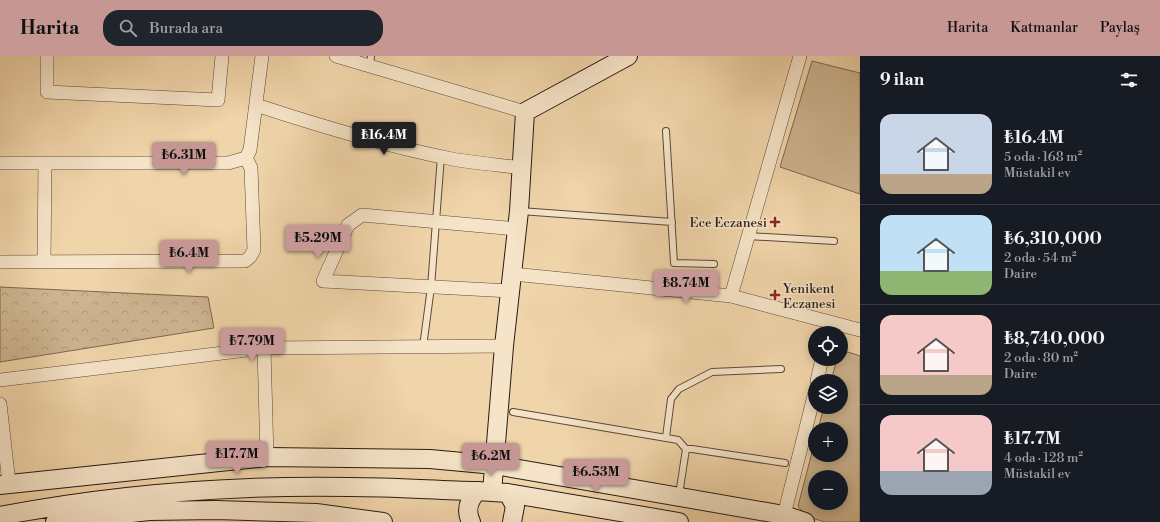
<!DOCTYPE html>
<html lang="tr">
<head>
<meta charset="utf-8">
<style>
  :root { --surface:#171b24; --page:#20242c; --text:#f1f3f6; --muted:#9ea1a6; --line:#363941; --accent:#c59692 }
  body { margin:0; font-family:"Libre Bodoni",serif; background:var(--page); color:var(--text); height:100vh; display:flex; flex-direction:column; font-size:15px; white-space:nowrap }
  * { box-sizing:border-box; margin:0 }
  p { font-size:13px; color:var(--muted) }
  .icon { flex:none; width:22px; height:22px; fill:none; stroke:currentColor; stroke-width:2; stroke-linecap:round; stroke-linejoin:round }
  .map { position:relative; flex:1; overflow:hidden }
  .panel { display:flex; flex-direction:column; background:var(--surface); width:300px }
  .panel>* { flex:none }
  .fabs { position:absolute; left:808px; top:270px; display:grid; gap:8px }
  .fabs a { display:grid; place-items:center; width:40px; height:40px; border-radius:50%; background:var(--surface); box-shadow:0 2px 10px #0003; font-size:20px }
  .price { position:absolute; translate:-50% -34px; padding:0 9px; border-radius:4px; background:var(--accent); color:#111; font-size:13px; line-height:26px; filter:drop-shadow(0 1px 2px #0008) }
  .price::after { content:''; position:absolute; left:50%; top:24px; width:12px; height:9px; margin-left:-6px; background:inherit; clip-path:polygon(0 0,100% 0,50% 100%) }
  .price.selected { background:#222; color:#fff }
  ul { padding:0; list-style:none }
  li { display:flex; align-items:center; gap:12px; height:100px; padding:0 20px }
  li+li { border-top:1px solid var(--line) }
  li span { display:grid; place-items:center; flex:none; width:112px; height:80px; border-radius:12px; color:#555 }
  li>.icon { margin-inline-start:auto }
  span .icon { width:48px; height:48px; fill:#fffc; stroke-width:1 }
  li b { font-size:17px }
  h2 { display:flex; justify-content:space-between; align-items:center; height:48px; padding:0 20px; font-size:17px }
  header { display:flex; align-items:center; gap:24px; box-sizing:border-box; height:56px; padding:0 20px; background:var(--accent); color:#111 }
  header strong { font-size:19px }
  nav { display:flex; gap:22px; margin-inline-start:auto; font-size:14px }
  .search { width:280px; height:36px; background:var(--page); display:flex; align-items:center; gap:10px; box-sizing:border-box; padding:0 14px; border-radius:16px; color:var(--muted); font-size:15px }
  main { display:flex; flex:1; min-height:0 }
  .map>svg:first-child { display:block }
  .forest { fill:url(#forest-crowns); stroke:#7a6853 }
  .green { fill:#ceb591; stroke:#7a6853; fill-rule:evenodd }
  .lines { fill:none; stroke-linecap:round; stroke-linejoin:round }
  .lane-casing { stroke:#59493a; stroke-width:8 }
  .street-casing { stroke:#59493a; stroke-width:14 }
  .secondary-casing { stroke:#261a15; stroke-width:20 }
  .lane { stroke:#f6e4c8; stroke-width:6 }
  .street { stroke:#f6e4c8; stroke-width:13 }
  .secondary { stroke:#f6e4c8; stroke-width:18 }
  .poi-dot { fill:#8f2418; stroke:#f6e4c8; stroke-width:1.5 }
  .labels { text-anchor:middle; stroke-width:3; stroke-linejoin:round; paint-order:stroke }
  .poi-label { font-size:13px; fill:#261a15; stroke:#f6e4c8; text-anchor:end }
</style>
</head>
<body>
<header>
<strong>Harita</strong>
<div class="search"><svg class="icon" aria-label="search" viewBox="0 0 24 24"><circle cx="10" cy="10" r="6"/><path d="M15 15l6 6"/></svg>Burada ara</div>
<nav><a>Harita</a><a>Katmanlar</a><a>Paylaş</a></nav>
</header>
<main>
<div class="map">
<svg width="860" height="466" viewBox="0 0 860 466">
  <defs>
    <pattern id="forest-crowns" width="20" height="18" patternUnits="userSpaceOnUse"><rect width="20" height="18" fill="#ceb591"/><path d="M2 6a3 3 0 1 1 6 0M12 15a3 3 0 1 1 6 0" fill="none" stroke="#b19b7c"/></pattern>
  </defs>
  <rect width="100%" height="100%" fill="#f1d5aa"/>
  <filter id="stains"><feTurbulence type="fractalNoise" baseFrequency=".005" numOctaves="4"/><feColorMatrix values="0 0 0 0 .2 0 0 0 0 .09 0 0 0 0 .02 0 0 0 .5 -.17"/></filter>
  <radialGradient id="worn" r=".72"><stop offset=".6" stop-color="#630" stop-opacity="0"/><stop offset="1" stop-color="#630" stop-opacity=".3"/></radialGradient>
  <path class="forest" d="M0 231 208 241 214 272 0 306Z"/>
  <path class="green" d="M812 5 860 17V138L780 111Z
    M848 296 860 300V466H825L806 460 798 450 815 385V399H841V373H818L824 351H841V325H831L837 303H841V298ZM815 421H841V447H815Z"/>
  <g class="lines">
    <g class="lane-casing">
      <path id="lane" d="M370 9 371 0
        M666 75 674 207 714 208
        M520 155 672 166
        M748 180 834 185
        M423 291 431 231 441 100
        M513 356 678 384 686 393 679 439
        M666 381 671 343 679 333 712 316 781 313
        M686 393H692L785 407"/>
    </g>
    <g class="street-casing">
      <path id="street" d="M47 0V36L218 44 222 0
        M336 0 525 56
        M256 49C320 70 385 90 452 103 475 107 499 109 522 112
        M0 107H228L246 102 250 94 262 0
        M0 206 245 205 250 201 254 194 251 112 246 102
        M44 206 45 107
        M513 218 731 240 860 274
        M511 235 323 225 348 169 362 159 517 173
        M731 240 800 0
        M264 292 267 401
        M0 324 264 292 504 290
        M817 325 822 303
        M0 348 9 427
        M784 459 815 336"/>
    </g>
    <g class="secondary-casing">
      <path id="secondary" d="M0 429 267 401 430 403 495 409 784 459 805 466
        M492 436 504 290 519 155 525 56 628 0
        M508 437 679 466
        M0 460C115 438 233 429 350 431 392 431 435 434 477 435
        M55 466 149 455 216 454 316 457 383 466
        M471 466C465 454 469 444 477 435L508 437 515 450 512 466"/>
    </g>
    <use href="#lane" class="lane"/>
    <use href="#street" class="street"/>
    <use href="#secondary" class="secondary"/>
  </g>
  <g class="poi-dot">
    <path d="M773 160h4v4h4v4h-4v4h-4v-4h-4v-4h4z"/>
    <path d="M773 233h4v4h4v4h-4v4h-4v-4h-4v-4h4z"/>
  </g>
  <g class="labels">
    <g class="poi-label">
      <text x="767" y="171">Ece Eczanesi</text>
      <text x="783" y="237" text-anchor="start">Yenikent<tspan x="783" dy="15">Eczanesi</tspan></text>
    </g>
  </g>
  <rect width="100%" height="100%" filter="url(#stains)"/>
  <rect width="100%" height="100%" fill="url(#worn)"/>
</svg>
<div class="fabs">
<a><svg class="icon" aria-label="locate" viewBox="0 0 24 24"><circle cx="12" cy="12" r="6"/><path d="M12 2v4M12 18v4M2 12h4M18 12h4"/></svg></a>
<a><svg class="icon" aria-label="layers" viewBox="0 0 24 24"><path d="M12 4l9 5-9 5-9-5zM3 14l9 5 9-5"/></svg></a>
<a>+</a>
<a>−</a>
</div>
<b class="price selected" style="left:384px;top:100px">₺16.4M</b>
<b class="price" style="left:184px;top:120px">₺6.31M</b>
<b class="price" style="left:318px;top:203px">₺5.29M</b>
<b class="price" style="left:189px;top:218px">₺6.4M</b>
<b class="price" style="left:686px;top:248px">₺8.74M</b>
<b class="price" style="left:252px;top:306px">₺7.79M</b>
<b class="price" style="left:237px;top:419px">₺17.7M</b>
<b class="price" style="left:491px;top:421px">₺6.2M</b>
<b class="price" style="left:596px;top:437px">₺6.53M</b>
</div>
<section class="panel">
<h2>9 ilan<svg class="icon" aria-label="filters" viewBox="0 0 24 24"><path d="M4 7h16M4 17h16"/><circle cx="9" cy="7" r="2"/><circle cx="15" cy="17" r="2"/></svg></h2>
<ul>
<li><span style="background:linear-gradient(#c9d6e8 75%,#b9a48a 0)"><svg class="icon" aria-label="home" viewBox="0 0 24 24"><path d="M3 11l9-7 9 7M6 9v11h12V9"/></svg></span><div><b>₺16.4M</b><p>5 oda · 168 m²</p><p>Müstakil ev</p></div></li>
<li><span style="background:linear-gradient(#bfe0f5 70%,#8fb573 0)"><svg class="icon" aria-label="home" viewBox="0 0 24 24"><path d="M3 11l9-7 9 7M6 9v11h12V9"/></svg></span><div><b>₺6,310,000</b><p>2 oda · 54 m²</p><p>Daire</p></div></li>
<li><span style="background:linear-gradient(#f6c9c9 75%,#b9a48a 0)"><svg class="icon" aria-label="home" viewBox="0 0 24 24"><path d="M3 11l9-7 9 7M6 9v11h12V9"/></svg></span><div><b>₺8,740,000</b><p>2 oda · 80 m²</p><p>Daire</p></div></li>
<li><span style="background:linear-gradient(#f6c9c9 70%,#9aa5b1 0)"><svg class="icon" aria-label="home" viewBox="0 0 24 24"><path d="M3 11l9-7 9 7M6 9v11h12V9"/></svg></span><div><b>₺17.7M</b><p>4 oda · 128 m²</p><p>Müstakil ev</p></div></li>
</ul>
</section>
</main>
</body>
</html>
